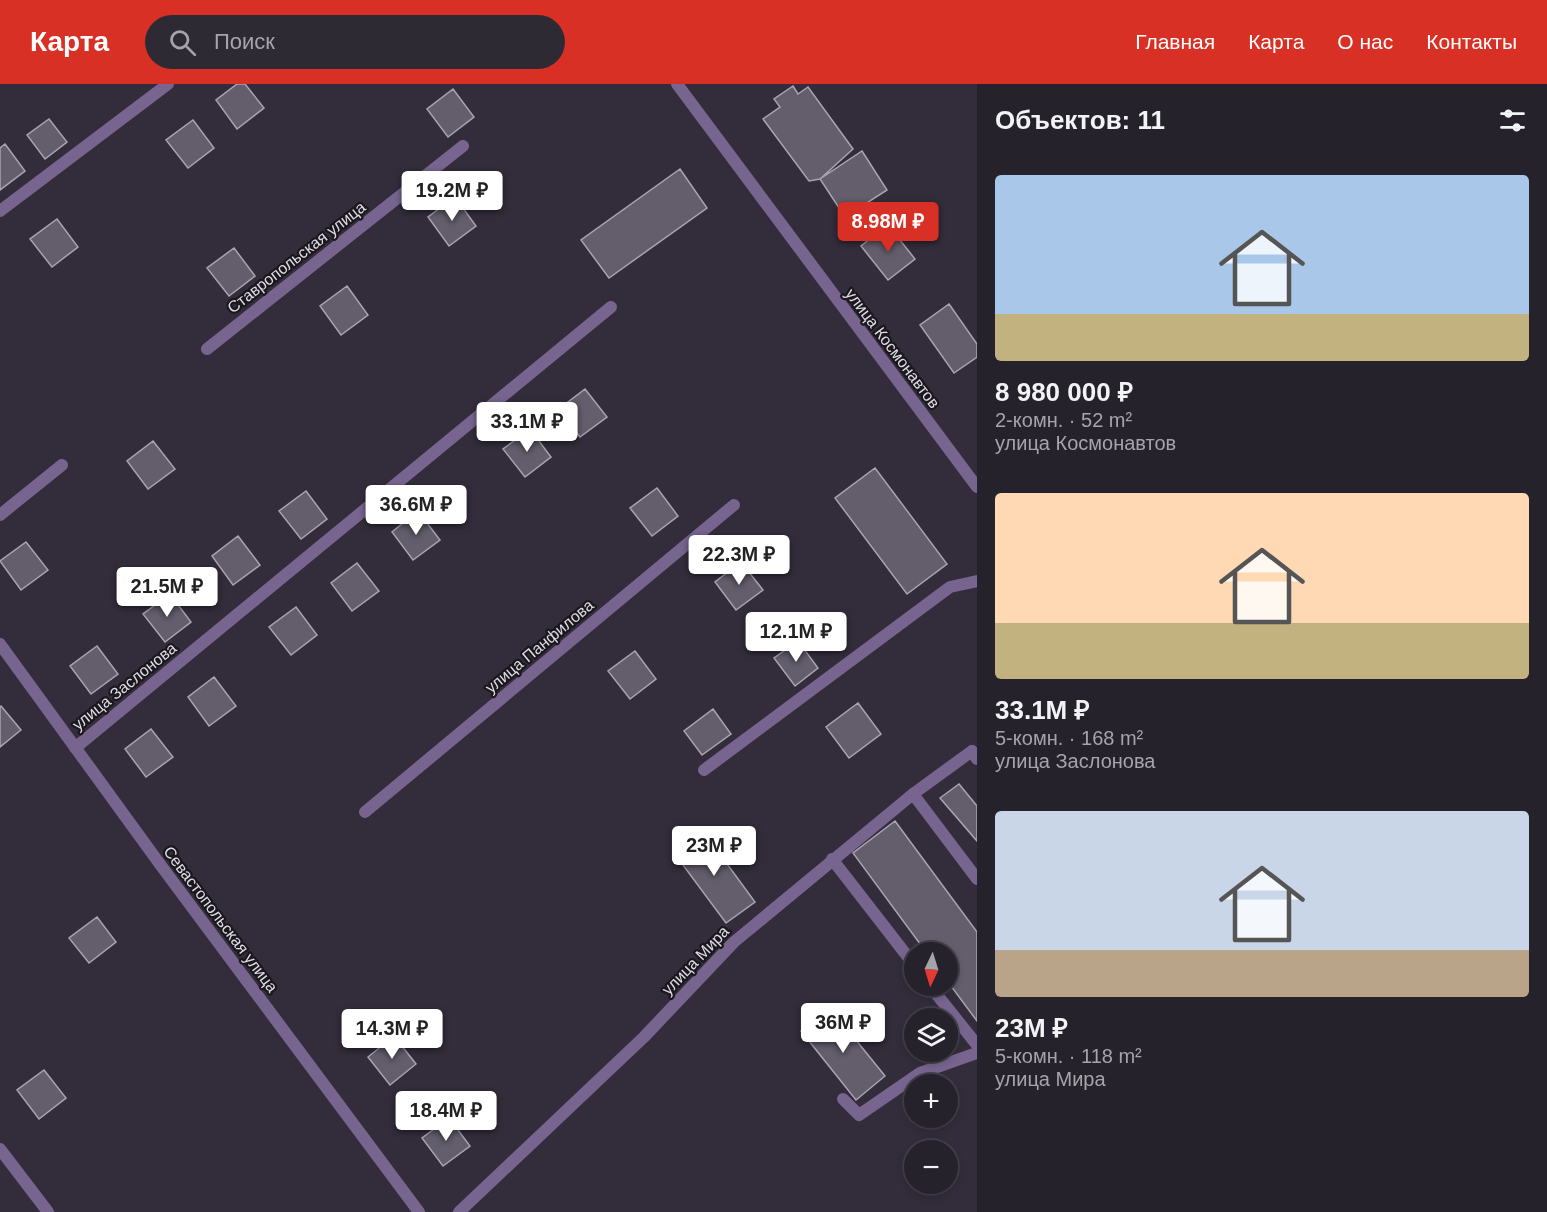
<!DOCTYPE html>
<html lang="ru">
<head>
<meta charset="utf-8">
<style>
  :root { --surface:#26222c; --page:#2e2a34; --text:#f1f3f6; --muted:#a4a4a9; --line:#423f48; --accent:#d93025 }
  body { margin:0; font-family:Arial,sans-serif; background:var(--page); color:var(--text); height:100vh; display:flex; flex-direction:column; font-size:22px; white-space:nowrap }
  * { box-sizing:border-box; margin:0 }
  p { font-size:20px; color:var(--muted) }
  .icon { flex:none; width:33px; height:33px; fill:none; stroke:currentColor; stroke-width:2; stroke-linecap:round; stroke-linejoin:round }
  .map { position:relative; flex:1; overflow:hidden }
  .drawer { display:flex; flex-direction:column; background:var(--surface); width:570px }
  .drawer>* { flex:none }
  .needle { width:39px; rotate:184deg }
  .fabs { position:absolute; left:904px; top:858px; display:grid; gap:12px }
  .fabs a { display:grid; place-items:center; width:54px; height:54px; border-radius:50%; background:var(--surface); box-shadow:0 3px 9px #0003,0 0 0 2px var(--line); font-size:30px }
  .price { position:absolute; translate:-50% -51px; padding:0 14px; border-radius:6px; background:#fff; color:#222; font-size:20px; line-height:39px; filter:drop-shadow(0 2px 3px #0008) }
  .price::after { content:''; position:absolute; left:50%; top:36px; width:18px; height:14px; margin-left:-9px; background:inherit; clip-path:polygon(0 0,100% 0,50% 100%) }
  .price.on { background:var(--accent); color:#fff }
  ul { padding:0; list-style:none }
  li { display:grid; align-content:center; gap:12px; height:318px; padding:0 18px }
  li span { display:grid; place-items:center; height:186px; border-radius:6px; color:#555 }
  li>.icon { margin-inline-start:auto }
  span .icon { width:108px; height:108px; fill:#fffc; stroke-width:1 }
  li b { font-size:26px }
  h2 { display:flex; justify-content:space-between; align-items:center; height:72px; padding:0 18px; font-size:26px }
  header { display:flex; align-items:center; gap:36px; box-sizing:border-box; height:84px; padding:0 30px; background:var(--accent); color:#fff }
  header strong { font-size:28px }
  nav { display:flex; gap:33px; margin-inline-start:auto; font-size:21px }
  .search { width:420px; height:54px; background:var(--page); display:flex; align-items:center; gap:15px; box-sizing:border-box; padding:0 21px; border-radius:33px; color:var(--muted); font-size:22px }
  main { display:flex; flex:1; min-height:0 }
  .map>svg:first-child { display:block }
  .building { fill:#635d6c; stroke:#a9a3b3; stroke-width:1.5 }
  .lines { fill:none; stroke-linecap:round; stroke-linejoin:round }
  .lane { stroke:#77658f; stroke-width:12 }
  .street { stroke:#77658f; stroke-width:12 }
  .labels { text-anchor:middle; stroke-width:4.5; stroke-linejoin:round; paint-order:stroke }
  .street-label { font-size:16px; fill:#e0dce5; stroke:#1a171d }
</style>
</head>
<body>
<header>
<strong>Карта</strong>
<div class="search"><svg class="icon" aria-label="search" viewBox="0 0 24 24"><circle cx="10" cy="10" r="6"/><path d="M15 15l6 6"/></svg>Поиск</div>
<nav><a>Главная</a><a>Карта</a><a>О нас</a><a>Контакты</a></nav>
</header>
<main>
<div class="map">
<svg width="977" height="1128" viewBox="0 0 977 1128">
  <rect width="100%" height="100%" fill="#332d3b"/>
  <path class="building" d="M237 0H245L264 24 237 45 216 16Z
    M793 2 798 10 808 3 853 65 820 95 809 97 763 35 780 23 774 15Z
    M453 5 474 33 448 53 427 25Z
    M49 35 67 58 45 75 27 51Z
    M193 36 214 64 188 84 166 56Z
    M5 60 25 87 0 106V64Z
    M862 67 887 106 845 133 820 95Z
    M680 85 707 124 609 194 581 156Z
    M455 113 476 142 449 162 428 133Z
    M57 135 78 163 52 183 30 155Z
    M888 141 915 175 888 196 861 162Z
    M234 164 255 192 229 212 207 184Z
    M347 202 368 231 341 251 320 222Z
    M949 220 977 260V273L954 289 920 241Z
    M585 305 607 333 580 353 559 325Z
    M530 345 551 373 525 393 503 365Z
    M153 357 175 385 148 405 127 377Z
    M875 384 947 480 907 510 835 414Z
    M657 404 678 432 652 452 630 424Z
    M306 407 327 435 301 455 279 427Z
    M418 427 440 456 413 476 392 448Z
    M238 452 260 481 233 501 212 472Z
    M26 458 48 486 21 506 0 477Z
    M741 478 763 506 736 526 715 498Z
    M357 479 379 507 352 527 331 499Z
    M170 510 191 538 165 558 143 530Z
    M296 523 317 551 291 571 269 543Z
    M798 557 818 584 795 602 774 574Z
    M97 562 118 590 91 610 70 582Z
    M635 567 656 595 630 615 608 587Z
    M214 593 236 622 209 642 188 613Z
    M858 619 881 650 849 674 826 643Z
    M1 622 21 646 0 663V623Z
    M713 625 731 650 702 671 684 647Z
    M151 645 173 673 146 693 125 665Z
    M959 700 977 722V757L940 714Z
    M895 737 977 848V937L948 898V868H926L853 769Z
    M703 747 755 818 726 839 674 769Z
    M97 833 116 858 89 879 69 854Z
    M830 924 885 992 856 1016 801 947Z
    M394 952 416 980 390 1001 368 973Z
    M44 986 66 1014 39 1035 17 1006Z
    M449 1034 470 1062 443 1082 422 1054Z"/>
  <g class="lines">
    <path class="lane" d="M972 667 977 675
      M913 710 977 795
      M832 775 915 882
      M930 902 977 961
      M843 1015 859 1031 920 989 977 969"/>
    <path class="street" d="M677 0 977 403
      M0 127 168 0
      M207 265 463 62
      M0 431 62 381
      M0 560 162 783 419 1128
      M75 664 611 223
      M704 686 950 503 977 497
      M365 728 734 421
      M0 1065 48 1128
      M459 1128 644 953 734 858 913 710 972 667"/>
  </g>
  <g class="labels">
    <g class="street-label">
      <text transform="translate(296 173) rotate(-38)" y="6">Ставропольская улица</text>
      <text transform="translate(893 264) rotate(53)" y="6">улица Космонавтов</text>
      <text transform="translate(539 562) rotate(-40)" y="6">улица Панфилова</text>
      <text transform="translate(124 602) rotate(-39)" y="6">улица Заслонова</text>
      <text transform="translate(221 835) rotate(53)" y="6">Севастопольская улица</text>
      <text transform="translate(695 876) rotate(-46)" y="6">улица Мира</text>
    </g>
  </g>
</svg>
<div class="fabs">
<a><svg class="needle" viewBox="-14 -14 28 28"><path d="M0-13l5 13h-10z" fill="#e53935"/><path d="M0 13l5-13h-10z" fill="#a4a4a9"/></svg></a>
<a><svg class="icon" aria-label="layers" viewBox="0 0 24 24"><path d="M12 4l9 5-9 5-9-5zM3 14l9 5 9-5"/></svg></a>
<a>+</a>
<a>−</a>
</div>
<b class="price" style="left:452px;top:138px">19.2M ₽</b>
<b class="price on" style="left:888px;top:169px">8.98M ₽</b>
<b class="price" style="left:527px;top:369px">33.1M ₽</b>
<b class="price" style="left:416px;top:452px">36.6M ₽</b>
<b class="price" style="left:739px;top:502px">22.3M ₽</b>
<b class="price" style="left:167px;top:534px">21.5M ₽</b>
<b class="price" style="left:796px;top:579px">12.1M ₽</b>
<b class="price" style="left:714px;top:793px">23M ₽</b>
<b class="price" style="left:843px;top:970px">36M ₽</b>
<b class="price" style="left:392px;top:976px">14.3M ₽</b>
<b class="price" style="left:446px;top:1058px">18.4M ₽</b>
</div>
<section class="drawer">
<h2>Объектов: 11<svg class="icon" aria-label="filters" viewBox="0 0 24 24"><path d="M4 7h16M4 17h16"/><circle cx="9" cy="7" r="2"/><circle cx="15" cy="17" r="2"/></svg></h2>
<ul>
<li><span style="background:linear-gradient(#a9c7e8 75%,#c2b280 0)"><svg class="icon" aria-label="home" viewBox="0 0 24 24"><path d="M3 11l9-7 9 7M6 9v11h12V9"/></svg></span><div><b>8 980 000 ₽</b><p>2-комн. · 52 m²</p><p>улица Космонавтов</p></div></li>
<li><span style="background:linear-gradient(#ffd9b3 70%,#c2b280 0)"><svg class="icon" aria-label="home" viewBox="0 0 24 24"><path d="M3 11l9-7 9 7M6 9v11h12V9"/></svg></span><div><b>33.1M ₽</b><p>5-комн. · 168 m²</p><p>улица Заслонова</p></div></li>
<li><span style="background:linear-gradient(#c9d6e8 75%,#b9a48a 0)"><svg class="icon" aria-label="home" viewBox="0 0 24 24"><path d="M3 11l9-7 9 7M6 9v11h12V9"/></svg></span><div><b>23M ₽</b><p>5-комн. · 118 m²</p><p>улица Мира</p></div></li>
</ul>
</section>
</main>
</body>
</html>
